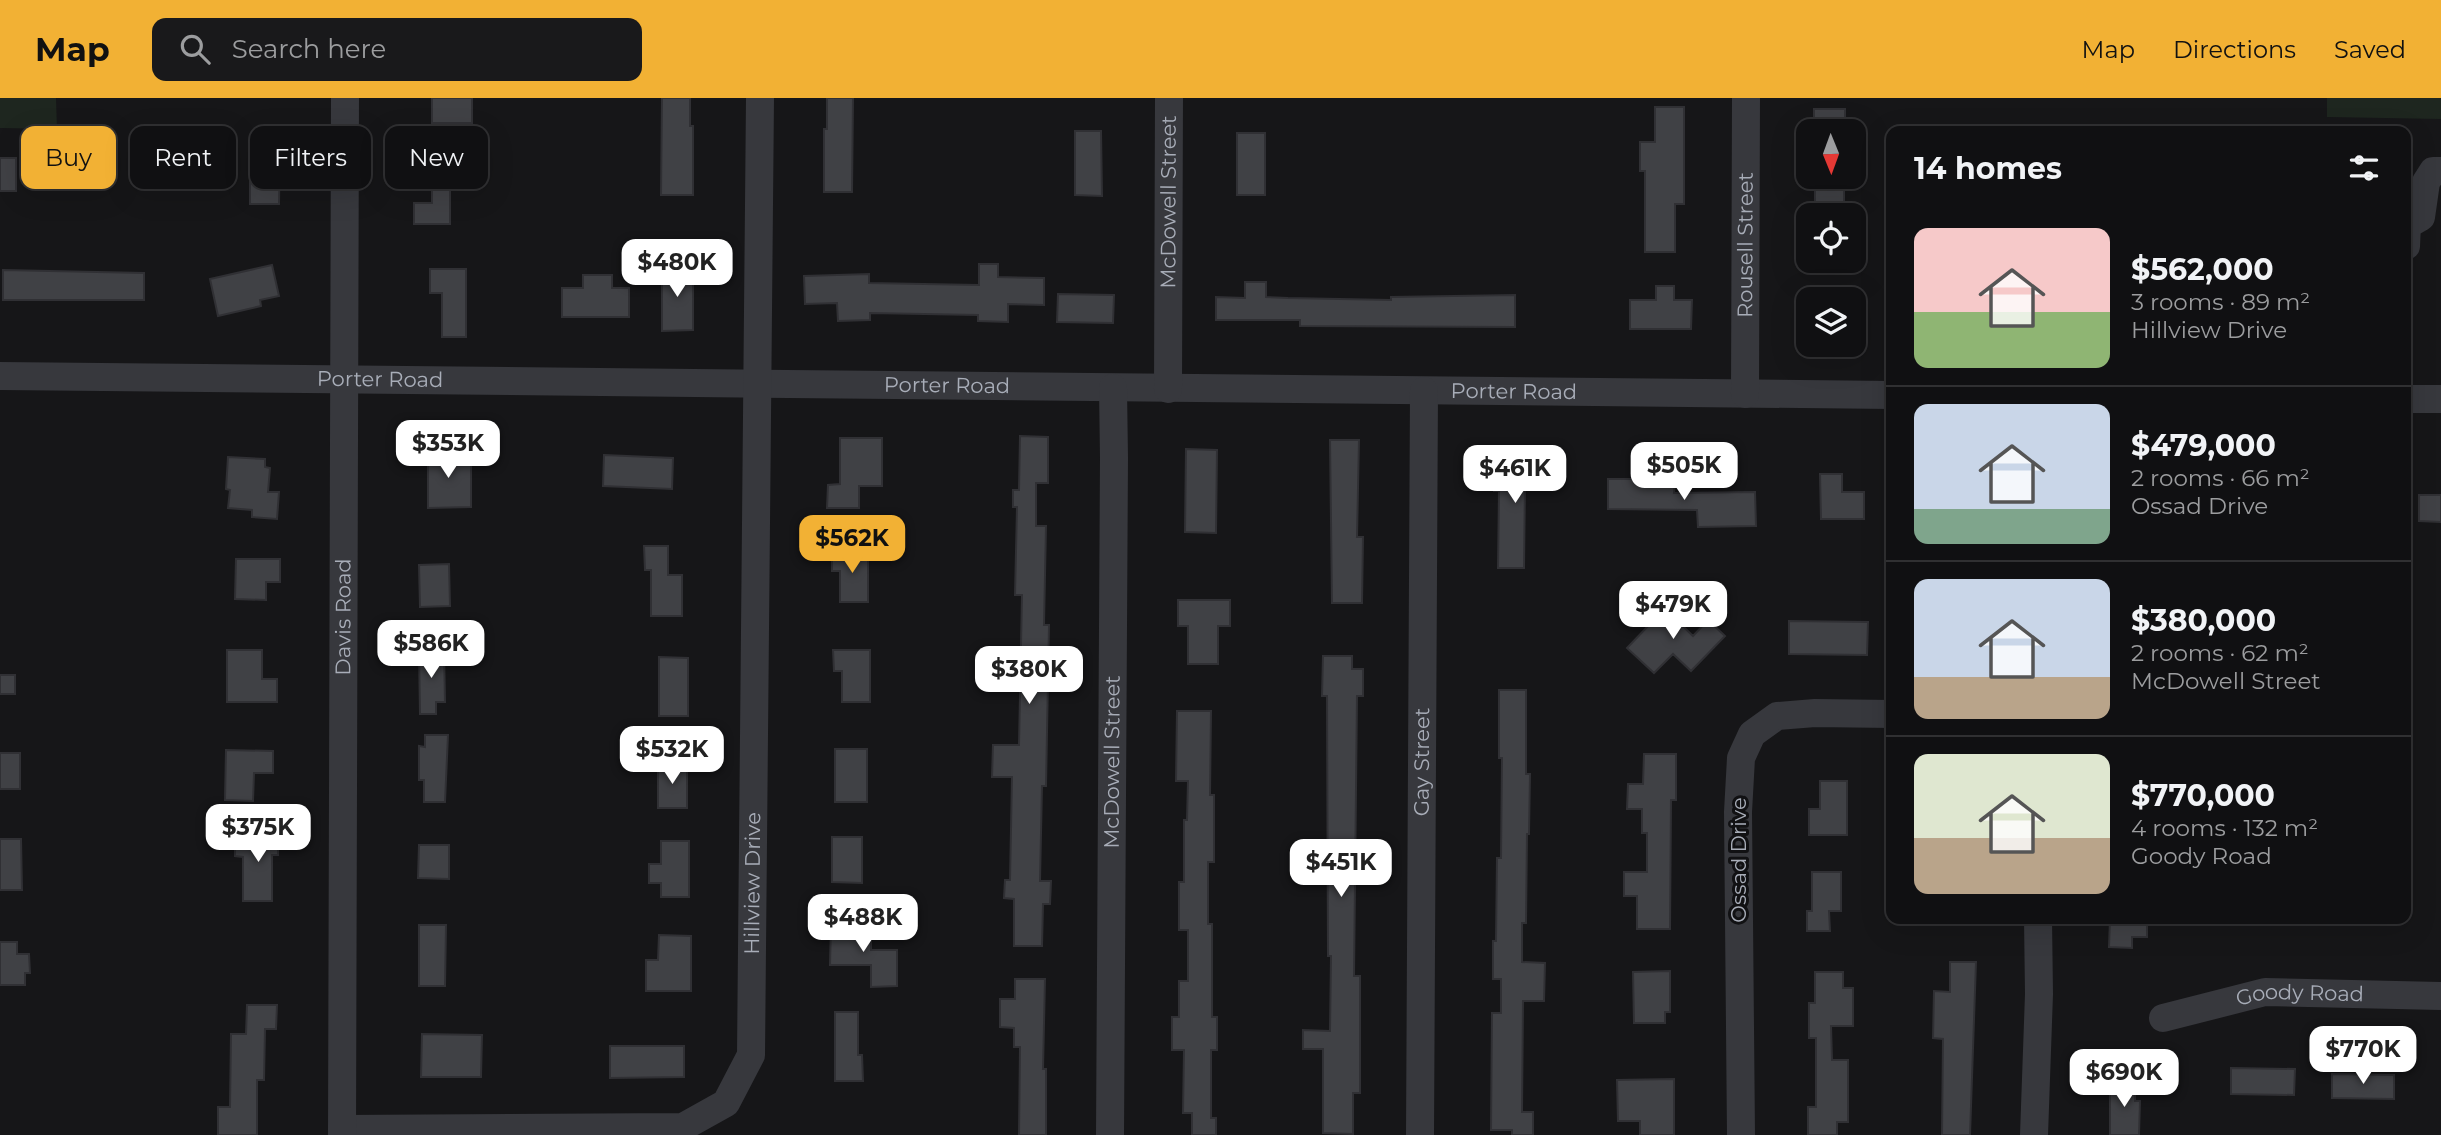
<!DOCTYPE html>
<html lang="en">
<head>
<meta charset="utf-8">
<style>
  :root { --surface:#101012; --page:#19191b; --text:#f1f3f6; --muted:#9c9d9f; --line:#303032; --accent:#f2b134 }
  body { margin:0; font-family:Montserrat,sans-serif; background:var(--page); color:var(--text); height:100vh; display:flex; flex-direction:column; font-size:26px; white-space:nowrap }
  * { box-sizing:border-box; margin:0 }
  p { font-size:23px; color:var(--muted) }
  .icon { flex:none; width:38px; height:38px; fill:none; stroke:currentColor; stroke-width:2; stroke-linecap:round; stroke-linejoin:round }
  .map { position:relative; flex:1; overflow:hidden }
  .details { position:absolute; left:1886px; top:28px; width:525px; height:798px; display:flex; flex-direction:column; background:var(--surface); border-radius:14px; box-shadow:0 7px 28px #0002,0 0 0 2px var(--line) }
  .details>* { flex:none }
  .hud { position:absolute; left:21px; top:28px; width:665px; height:63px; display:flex; gap:14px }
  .needle { width:46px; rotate:179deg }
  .buttons { position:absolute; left:1796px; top:21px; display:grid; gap:14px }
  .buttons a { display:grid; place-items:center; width:70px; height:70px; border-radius:14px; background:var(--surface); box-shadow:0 7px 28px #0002,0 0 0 2px var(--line); font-size:35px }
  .price { position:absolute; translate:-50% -60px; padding:0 16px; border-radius:14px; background:#fff; color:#222; font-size:23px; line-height:46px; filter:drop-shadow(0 2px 4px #0008) }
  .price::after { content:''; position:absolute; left:50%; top:42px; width:21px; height:16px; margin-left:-10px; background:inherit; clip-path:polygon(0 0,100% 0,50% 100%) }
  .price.current { background:var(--accent); color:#111 }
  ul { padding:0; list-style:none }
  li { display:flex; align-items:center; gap:21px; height:175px; padding:0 28px }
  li+li { border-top:2px solid var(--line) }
  li span { display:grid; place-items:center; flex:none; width:196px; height:140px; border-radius:14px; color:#555 }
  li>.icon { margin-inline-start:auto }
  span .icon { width:84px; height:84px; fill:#fffc; stroke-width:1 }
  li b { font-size:30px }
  h2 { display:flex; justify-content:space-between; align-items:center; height:84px; padding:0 28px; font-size:30px }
  .chip { padding:0 24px; border-radius:14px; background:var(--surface); box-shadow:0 7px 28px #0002,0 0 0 2px var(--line); font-size:24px; line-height:63px }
  .chip.current { background:var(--accent); color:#111 }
  header { display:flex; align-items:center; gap:42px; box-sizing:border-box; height:98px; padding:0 35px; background:var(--accent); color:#111 }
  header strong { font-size:33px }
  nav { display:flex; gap:38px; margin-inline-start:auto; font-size:24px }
  .search { width:490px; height:63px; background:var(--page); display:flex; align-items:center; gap:18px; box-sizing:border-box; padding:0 24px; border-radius:14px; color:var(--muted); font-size:26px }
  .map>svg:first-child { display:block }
  .green { fill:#1e261f }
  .building { fill:#404145; stroke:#303034; stroke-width:2 }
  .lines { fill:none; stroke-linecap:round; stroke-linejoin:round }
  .minor { stroke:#37383d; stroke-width:28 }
  .labels { text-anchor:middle; stroke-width:6; stroke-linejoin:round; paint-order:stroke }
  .street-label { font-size:21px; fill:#a8adb8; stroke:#111113 }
</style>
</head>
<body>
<header>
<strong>Map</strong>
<div class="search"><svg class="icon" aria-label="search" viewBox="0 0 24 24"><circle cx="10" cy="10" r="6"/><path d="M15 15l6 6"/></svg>Search here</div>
<nav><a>Map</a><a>Directions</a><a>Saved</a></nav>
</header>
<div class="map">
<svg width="2441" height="1037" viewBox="0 0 2441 1037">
  <rect width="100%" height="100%" fill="#161618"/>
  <path class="green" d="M0 0H56L57 31 0 30Z
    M2327 0H2441V21L2327 19Z"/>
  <path class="building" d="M432 0H472V25H432Z
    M662 0H690V28H693V97H661Z
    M827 0H853L852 94H824V31H827Z
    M1655 9H1684V106H1675V154H1645V73H1640V44H1655Z
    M1814 11H1845V33H1814Z
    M1075 33H1101L1102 98 1075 97Z
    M1237 35H1265V97H1237Z
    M256 45H280L279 106H250V73H256Z
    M0 60H16V93H0Z
    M432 63H450V126H414V105H432Z
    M1815 88H1844V117H1815Z
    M979 166H998V179L1044 180V207L1008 206V224L978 223V217L870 215V222L838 223 837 205 805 206 804 178 869 176V185L979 187Z
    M272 167 279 198 260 202 261 208 218 218 210 181Z
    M662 169H693V232L662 233Z
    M430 171H466V239H442V195H430Z
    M3 172 144 175V202H3Z
    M583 177H612V190H629V219H562V190H583Z
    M1245 184H1266V199L1288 200 1391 202V199L1515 197V229L1300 228V222H1216V199L1245 200Z
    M1656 188H1674V202H1692L1691 231H1630V202H1656Z
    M1058 196 1114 197 1113 225 1057 224Z
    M1020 338 1048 339V385H1036V428H1046L1044 527H1049L1046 688H1042L1040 783H1051L1050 806H1043L1042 848H1014V801L1004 800 1005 782H1010L1012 679H992L993 647H1019L1022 497H1015L1017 409H1013V392H1019Z
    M840 340H882V388H859V410H827L828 387 840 386Z
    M1330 342H1359L1357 439H1363L1362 505H1332Z
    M428 350H452V364H471V409L428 410Z
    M1186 351 1217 352 1216 435 1185 434Z
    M604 357 673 360 672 391 603 388Z
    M228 359 265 361V369L270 370 268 394H279L277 421 252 419V412L228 410 230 392 226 391Z
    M1495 361H1549V383H1525L1524 470H1498L1499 393H1494Z
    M1820 376H1842V394H1864V421H1821Z
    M1608 381H1675L1674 395 1755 394 1756 428 1698 429 1697 412 1608 411Z
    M2419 397H2441V424L2419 423Z
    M644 448H668V477H682V518H651V472H645Z
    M832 453H868V504H840V473H832Z
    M236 461H280V484H266V502L235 501Z
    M449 466 450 508 420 509 419 467Z
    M1178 502H1230V528H1218V566H1188V528H1178Z
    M1656 502 1693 538 1708 522 1725 538 1691 573 1673 556 1654 575 1627 550 1652 524 1643 515Z
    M1789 523 1868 524 1867 557 1789 556Z
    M227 552H262V581H277V604H227Z
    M419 552H444L445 604H436V616H420Z
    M833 552H870V604H842V573H834Z
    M1323 558H1352V571H1363V598H1357L1354 878H1360V995H1353V1036L1323 1035V951H1303V932L1330 933 1331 858H1328L1327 598H1322Z
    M659 559 688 560V618H659Z
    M0 577H15V596H0Z
    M1499 592H1526V676H1530L1529 736H1527L1526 825H1522V864L1545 865 1544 903H1523L1522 1014H1533V1037H1512V1032H1491L1492 915H1501V881H1493V843H1496L1497 760H1501L1502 660H1499Z
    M1177 613H1211L1210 697H1214V764H1208V826H1212V919H1217V952H1211V1020H1216V1037H1192V1015H1183L1184 952H1172V919H1179V883H1188V832H1179V784H1184V722H1187L1188 683H1176Z
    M425 637H448L445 704H424V682H419V648L425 649Z
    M835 651H867V704H835Z
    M226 652 273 653V675H254L253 703 225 702Z
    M0 655H20V691H0Z
    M1644 656H1676V702H1671L1670 831H1637V798H1624V774H1647V735H1642V711H1627L1628 686H1643Z
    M658 665H687V710H658Z
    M1820 683H1847V737H1809V711H1820Z
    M253 733H278V757H272V803H243V759L235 758V741H253Z
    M832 739H862V785L832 784Z
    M0 741H21L22 792H0Z
    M661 743H689V799H661V785H649V766H661Z
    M419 747H449V781L418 780Z
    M1812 774H1841V813H1829L1830 833H1807V813H1812Z
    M2110 821H2147V839H2132V850L2109 849Z
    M419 827H446L445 888H419Z
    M831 827H871V852H897V888L871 889V867H830Z
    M659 837 691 838V893H646V862H658Z
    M0 844H17V856H29L30 875H25V887H0Z
    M1950 864H1976L1970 1037H1942L1943 941 1933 940 1934 893 1950 894Z
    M1670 873V914H1665V925H1634L1633 874Z
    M1815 874H1843V890H1853V928H1831L1832 962H1848V1024H1837V1037H1808V1009H1816V940H1809V905H1815Z
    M1015 881H1045L1043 971H1046V1037H1019L1020 949H1014V930L1000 929V901H1015Z
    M247 907H277L276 931H265L264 982H257V1037H218V1009H230L231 936H246Z
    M835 914H858V957H862L863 983H835Z
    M422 936 482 937 481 979H421Z
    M610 948H684V979L610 980Z
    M2231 970 2295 971 2294 997 2231 996Z
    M2332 976 2394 977V1001L2332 1000Z
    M1674 981V1037H1640V1023H1618L1617 982Z
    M2110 982 2135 983V1003H2140L2139 1037H2110Z"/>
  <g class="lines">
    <g class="minor">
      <path d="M2406 148 2407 127 2421 119 2426 84 2433 73H2441"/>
      <path id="s1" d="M0 278C631 283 1261 292 1892 297"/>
      <path id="s2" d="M1168 291 1169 0"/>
      <path id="s3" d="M1745 296 1746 0"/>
      <path d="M2406 301H2441"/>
      <path id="s4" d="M2163 920 2265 894 2441 898"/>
      <path id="s5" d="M342 1031 683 1029 726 1005 751 957 760 0"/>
      <path id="s6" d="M342 1037 345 0"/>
      <path id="s7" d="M1110 1037 1114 360 1113 290"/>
      <path id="s8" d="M1420 1037 1424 293"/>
      <path d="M1741 1037 1738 714 1741 660 1752 636 1777 618 1815 615 1892 616"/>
      <path d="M2034 1037 2039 896 2038 821"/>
    </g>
  </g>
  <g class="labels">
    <g class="street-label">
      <text dy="7" stroke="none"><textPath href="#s2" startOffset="187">McDowell Street</textPath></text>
      <text dy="7" stroke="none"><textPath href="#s3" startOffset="149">Rousell Street</textPath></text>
      <text dy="7" stroke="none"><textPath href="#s1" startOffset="380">Porter Road</textPath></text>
      <text dy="7" stroke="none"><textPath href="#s1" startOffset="947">Porter Road</textPath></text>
      <text dy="7" stroke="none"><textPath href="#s1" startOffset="1514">Porter Road</textPath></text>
      <text dy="7" stroke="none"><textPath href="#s6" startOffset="518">Davis Road</textPath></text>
      <text dy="7" stroke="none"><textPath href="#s7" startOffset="373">McDowell Street</textPath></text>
      <text dy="7" stroke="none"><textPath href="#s8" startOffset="373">Gay Street</textPath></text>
      <text transform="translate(1739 762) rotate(-90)" y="7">Ossad Drive</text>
      <text dy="7" stroke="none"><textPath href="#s5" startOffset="616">Hillview Drive</textPath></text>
      <text dy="7" stroke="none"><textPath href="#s4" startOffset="140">Goody Road</textPath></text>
    </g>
  </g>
</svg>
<div class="buttons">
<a><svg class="needle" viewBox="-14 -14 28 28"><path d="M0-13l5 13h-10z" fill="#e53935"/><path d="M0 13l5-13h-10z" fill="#9c9d9f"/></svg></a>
<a><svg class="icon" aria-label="locate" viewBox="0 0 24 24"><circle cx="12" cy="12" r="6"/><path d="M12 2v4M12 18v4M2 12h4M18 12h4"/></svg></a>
<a><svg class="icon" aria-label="layers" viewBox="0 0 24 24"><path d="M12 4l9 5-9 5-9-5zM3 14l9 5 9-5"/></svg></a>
</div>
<b class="price" style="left:677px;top:201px">$480K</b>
<b class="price" style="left:448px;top:382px">$353K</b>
<b class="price" style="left:1684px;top:404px">$505K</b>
<b class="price" style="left:1515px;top:407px">$461K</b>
<b class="price current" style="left:852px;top:477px">$562K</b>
<b class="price" style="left:1673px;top:543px">$479K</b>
<b class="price" style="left:431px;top:582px">$586K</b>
<b class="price" style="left:1029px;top:608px">$380K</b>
<b class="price" style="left:672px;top:688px">$532K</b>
<b class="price" style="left:258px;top:766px">$375K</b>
<b class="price" style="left:1341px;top:801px">$451K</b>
<b class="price" style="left:863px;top:856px">$488K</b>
<b class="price" style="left:2363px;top:988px">$770K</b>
<b class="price" style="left:2124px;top:1011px">$690K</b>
<div class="hud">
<a class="chip current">Buy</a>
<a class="chip">Rent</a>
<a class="chip">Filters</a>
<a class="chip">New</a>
</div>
<section class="details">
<h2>14 homes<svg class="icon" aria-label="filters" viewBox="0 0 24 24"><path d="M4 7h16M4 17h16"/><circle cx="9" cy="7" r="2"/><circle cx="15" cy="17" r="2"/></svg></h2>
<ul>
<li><span style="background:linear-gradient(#f6c9c9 60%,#8fb573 0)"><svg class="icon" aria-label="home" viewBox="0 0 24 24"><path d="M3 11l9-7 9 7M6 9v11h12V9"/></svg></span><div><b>$562,000</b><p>3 rooms · 89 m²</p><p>Hillview Drive</p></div></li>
<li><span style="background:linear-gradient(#c9d6e8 75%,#7fa58c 0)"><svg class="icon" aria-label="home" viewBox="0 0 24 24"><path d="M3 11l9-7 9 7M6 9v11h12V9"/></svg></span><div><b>$479,000</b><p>2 rooms · 66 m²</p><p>Ossad Drive</p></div></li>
<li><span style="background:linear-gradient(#c9d6e8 70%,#b9a48a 0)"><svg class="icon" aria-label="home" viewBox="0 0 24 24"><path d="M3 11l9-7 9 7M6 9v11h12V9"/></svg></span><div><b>$380,000</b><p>2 rooms · 62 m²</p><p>McDowell Street</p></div></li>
<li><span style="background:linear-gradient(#dfe7d0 60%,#b9a48a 0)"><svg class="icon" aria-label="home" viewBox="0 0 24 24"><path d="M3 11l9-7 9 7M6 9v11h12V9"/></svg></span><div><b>$770,000</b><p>4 rooms · 132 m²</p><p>Goody Road</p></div></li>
</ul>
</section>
</div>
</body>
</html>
